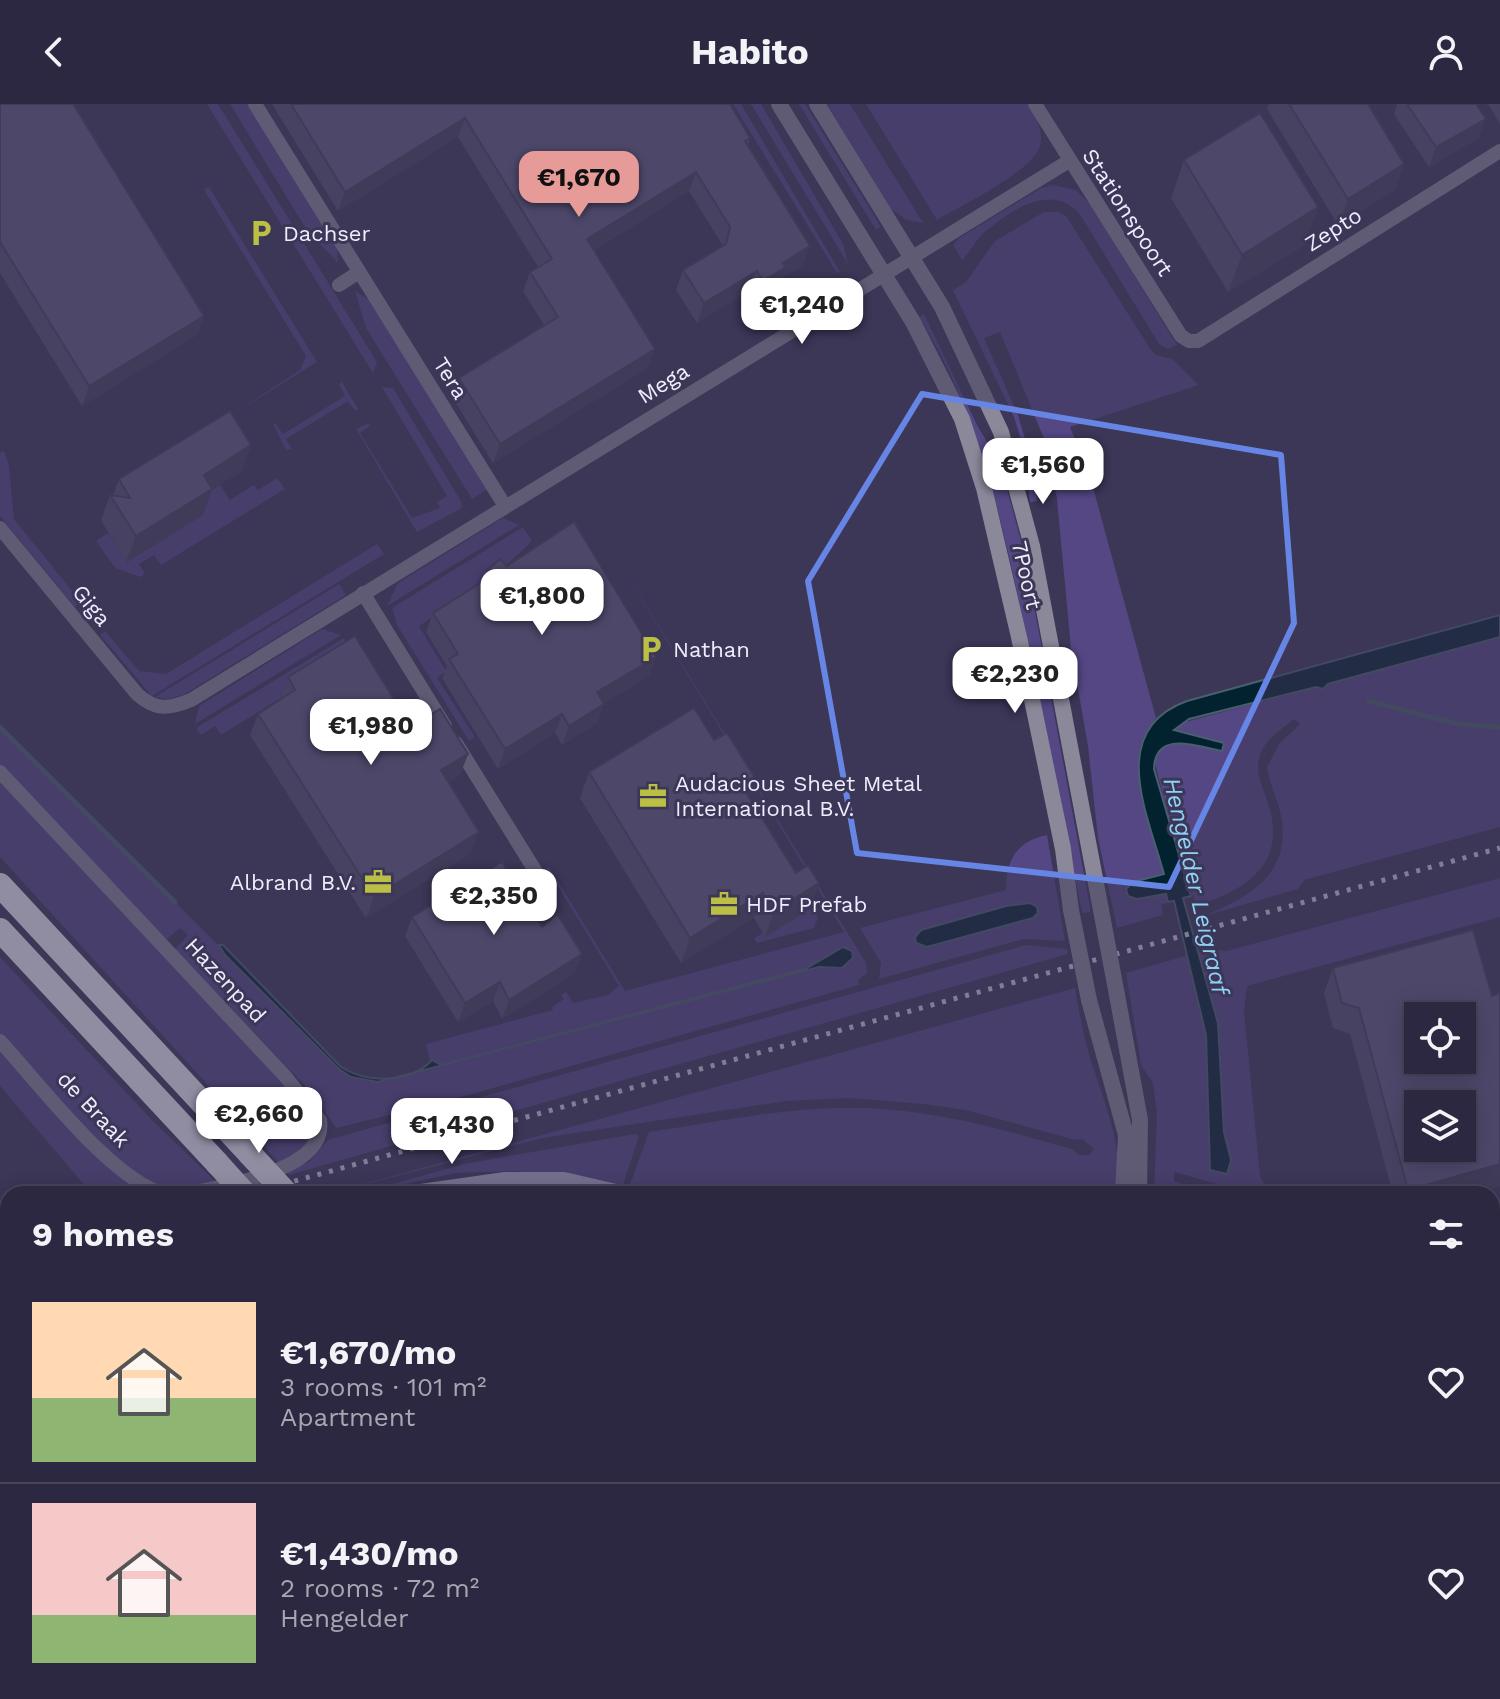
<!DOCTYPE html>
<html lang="en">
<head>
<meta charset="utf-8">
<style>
  :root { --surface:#2d2841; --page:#353048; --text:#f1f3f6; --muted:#a7a6b1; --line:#48445a; --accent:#e69b98 }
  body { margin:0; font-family:"Work Sans",sans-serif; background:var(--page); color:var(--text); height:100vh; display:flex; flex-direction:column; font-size:30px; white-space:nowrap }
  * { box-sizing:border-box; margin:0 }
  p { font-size:26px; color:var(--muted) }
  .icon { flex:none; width:44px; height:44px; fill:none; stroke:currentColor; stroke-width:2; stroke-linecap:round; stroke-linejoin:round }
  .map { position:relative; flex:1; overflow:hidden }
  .panel { position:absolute; left:0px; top:1082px; width:1500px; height:514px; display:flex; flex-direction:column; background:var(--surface); border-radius:24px 24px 0 0; box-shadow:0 4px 20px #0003,0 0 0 2px var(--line) }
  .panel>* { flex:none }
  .buttons { position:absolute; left:1404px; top:898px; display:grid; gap:16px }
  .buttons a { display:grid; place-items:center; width:72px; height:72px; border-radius:0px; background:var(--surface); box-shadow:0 4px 20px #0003,0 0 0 2px var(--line); font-size:40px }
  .price { position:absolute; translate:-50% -68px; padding:0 18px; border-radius:16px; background:#fff; color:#222; font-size:26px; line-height:52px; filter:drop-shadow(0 2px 4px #0008) }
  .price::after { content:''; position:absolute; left:50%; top:48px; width:24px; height:18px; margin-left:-12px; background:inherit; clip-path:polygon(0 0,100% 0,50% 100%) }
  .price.on { background:var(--accent); color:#111 }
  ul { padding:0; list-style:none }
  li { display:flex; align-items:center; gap:24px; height:200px; padding:0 32px }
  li+li { border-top:2px solid var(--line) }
  li span { display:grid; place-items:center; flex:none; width:224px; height:160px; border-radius:0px; color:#555 }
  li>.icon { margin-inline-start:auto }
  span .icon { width:96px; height:96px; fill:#fffc; stroke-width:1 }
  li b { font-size:34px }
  h2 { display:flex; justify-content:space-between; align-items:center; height:96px; padding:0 32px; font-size:34px }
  header { display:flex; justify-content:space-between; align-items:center; height:104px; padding:0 32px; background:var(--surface); font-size:36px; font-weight:700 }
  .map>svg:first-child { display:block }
  .green { fill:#544784 }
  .water { fill:#032230; stroke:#4a5f6e; stroke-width:2 }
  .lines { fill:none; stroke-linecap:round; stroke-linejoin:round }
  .stream { stroke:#4a5f6e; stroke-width:5 }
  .minor { stroke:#8a8899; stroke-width:14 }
  .tertiary { stroke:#8a8899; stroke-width:16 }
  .secondary { stroke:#b6b3ce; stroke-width:16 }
  .motorway { stroke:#f7f6fe; stroke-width:24 }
  .rail { stroke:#d4d1e5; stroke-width:5; stroke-dasharray:4 8; stroke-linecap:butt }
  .tertiary-bridge { stroke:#8a8899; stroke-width:16 }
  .motorway-bridge { stroke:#f7f6fe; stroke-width:24 }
  .wall { fill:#55506e }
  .shaded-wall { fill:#45415a }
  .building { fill:#635d80; stroke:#45415a; stroke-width:2; fill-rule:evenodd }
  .marked { fill:none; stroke:#6685e5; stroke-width:6; stroke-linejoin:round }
  .labels { text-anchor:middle; stroke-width:6; stroke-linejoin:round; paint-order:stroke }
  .street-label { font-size:22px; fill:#eeecfd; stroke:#3c3657 }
  .poi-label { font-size:22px; fill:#eeecfd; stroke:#3c3657; text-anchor:start }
  .water-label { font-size:24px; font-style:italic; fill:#8dd1f5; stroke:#3c3657 }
</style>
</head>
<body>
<header><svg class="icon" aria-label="back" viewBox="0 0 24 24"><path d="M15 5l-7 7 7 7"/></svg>Habito<svg class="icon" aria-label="person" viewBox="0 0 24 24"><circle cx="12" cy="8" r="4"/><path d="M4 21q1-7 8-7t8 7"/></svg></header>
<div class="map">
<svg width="1500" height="1595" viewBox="0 0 1500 1595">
  <rect width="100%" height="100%" fill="#3c3657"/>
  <path class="green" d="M207 0H218L377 258 373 269Z
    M230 0H252L337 145 338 159 308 128Z
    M733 0H741L840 168 837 169Z
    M751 0H761L843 140 848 160Z
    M799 0H805L881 123 876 126Z
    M827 0H850L923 119 907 116 891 105Z
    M866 0H1028C1036 12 1044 27 1040 42 1032 68 962 101 937 116Z
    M1053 81 1076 86 1091 101 1177 241 1168 245 1159 240 1081 112C1054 78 1014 104 987 126 976 134 972 147 962 156L953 141 959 134 1041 84Z
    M209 83 317 258 228 313 300 266 306 252 204 86Z
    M1044 108H1058L1066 112 1151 246 1156 251 1172 255 1199 281 1070 323 1089 369 1156 614C1123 668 1149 715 1165 770L1133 778 1127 785 1137 795 1166 790 1168 798 1161 801 1163 811 1117 824 1098 734 1088 642 1071 545 1057 395 1045 337 1000 228 984 234 1018 311 1033 362 1037 397 1030 398 1024 345 1014 313 953 186 966 178 995 137Z
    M355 187 368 195 488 385 472 395 366 224Z
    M924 210 978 323 1000 359 1024 448 1091 808 1083 809 1081 804C1062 707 1043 609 1022 511 999 406 977 305 919 213Z
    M342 278 358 305 355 307 348 297 286 335 292 345 286 346 273 320 275 319 283 330 345 292 339 280Z
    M382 283 393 284 461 397 462 404 417 428 356 325 369 319 370 322 360 329 412 414 440 404 437 398 447 392Z
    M4 347 9 362 14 415 81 498 75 503 0 412V349Z
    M277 374 285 385 161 461 154 451 139 460 145 470 140 473 115 464 96 437 108 429 127 458 203 411 195 396 220 381 230 396 254 381 258 386Z
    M583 399 866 859 867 869 858 876 859 881 443 998 336 1024 312 989 175 845 188 831 180 824 166 836 0 663V623L342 965C373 982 399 972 432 965L426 940 553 906 552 903 564 895 561 891 566 888 573 899 608 891 619 882 558 782 546 789 544 765 549 763 625 887 844 828Z
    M503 414 519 421 387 502 398 479Z
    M523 423 532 437 495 472 419 522 446 567 437 574 475 633 469 637 397 521 392 504Z
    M377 440 384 450 152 592 100 531 105 527 139 567 166 570Z
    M339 480 346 491 183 591 168 595 155 593Z
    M322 525 341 531 195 620 199 602Z
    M1500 533V723L1304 776 1298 785 1204 812C1249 793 1292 770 1281 712 1278 695 1269 680 1267 663L1279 640 1300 620 1294 615C1282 625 1265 635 1260 651 1254 669 1263 683 1268 699 1288 760 1247 785 1197 802L1180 760 1154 655 1165 640 1223 639 1176 629 1173 627 1182 619 1316 583 1323 585 1327 580Z
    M344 534 353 549 221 631 215 622 201 631 196 624Z
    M0 674 314 1013 312 1036 280 1060 0 753Z
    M1047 731 1065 837 1023 835 879 875 881 859 860 824 1006 786C1006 757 1016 737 1047 731Z
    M1500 774V813L1247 882 1244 907 1260 1072 1265 1082 1275 1090H1237L1228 1083 1174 1068V1077L1211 1090H1154L1157 1009 1153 979 1141 961 1126 869 1210 845 1226 847Z
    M812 804 818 814 814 824 757 839 754 834 763 829 766 832Z
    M1026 841 1067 845 1068 850 289 1071 285 1066 309 1058 328 1036 335 1034Z
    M0 853 150 1014 216 1078C195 1083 176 1087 155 1081 113 1069 33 968 0 932Z
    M1075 884C1079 908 1084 934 1091 957 1106 1002 1123 1042 1118 1090H643L628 1086 649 1028C722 1017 794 1001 868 1004 939 1007 1005 1026 1072 1045L1079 1051H1089L1094 1045 1082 1035 1075 1036 966 1006 923 1000 848 994 786 997 543 1034 328 1090Z
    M0 945 107 1061 145 1090H92L0 982Z
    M635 1030 639 1032 622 1084 516 1067 456 1069 357 1090 464 1060Z"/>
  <path class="water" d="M1500 511V533L1328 580 1323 585 1316 583 1189 615 1174 626 1224 639 1222 647C1196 642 1155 626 1154 665L1191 792 1183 794 1218 919 1224 1028 1231 1056 1227 1070 1210 1066 1206 931 1174 797 1168 798 1166 790 1137 795 1128 792 1126 785 1133 778 1164 770C1148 711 1106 626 1187 597Z
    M1030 799 1037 803 1038 809 1033 814 927 843 916 839 915 833 921 826 1006 802Z
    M219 841H223L341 963C368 980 411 979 432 956L441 961 807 864 843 843 852 847 853 854 842 864 819 863 378 978 351 973 339 965 225 851Z"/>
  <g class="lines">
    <path class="stream" d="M1368 597 1458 620 1500 623
      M0 623 175 798
      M0 1441 8 1440"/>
    <path class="minor" d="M255 0 505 402
      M1035 0 1181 232 1189 237H1198L1500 47
      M339 181 359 168
      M0 424 137 590C156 607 169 605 191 596L1069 57
      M363 489 445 622
      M456 639 536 768
      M0 668 285 972 320 1016C328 1067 222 1082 185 1090
      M0 937C38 978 113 1078 165 1090
      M598 1588 604 1595"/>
    <path class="tertiary" d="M779 0 913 218 962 315 984 384 1019 533 1063 745 1071 806
      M817 0 942 203 1001 328 1032 442 1101 806
      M1117 891 1140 1016 1139 1090
      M1089 896 1126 1031 1123 1090
      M1492 1260 1500 1262
      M1323 1588 1324 1595"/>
    <path class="secondary" d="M518 1081 548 1090
      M407 1090 505 1076H564L625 1090
      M0 1205 8 1202
      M1492 1216 1500 1218
      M1492 1238 1500 1239"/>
    <path class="motorway" d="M0 781 250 1050
      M0 826 217 1059
      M708 1588 714 1595
      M753 1588 759 1595"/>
    <path class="rail" d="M248 1090 1500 744
      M0 1166 8 1164"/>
    <path class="tertiary-bridge" d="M1071 806 1089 896
      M1101 806 1117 891"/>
    <path class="motorway-bridge" d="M250 1050 287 1090
      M217 1059 245 1090"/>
  </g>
  <path class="wall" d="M0 0 204 212 197 231 82 302 0 169Z
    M272 0H730L750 34 748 41 803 161 782 174 779 183 756 197 750 186 697 219 676 186 683 166 723 142 689 87 594 146 648 264 493 359 452 293 459 274 544 221 523 187 530 168 538 163 458 33 338 107Z
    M1269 0H1368L1404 60 1395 86 1338 121 1267 5Z
    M1397 0H1476L1479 34 1429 63 1394 10Z
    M1488 0H1500V20Z
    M1184 56 1318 103 1305 141 1228 188 1171 94Z
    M251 341 242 367 212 385 203 411 126 458 101 416 110 391H113L119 375Z
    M507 462 656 553 649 572 604 599 597 619 562 641 555 629 498 665 442 574 447 562 426 528 433 509 482 478 486 467Z
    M288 573 411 623 468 650 460 671 448 678 471 749 366 814 250 631 258 610 281 595Z
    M714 636 755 674 748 692 796 769 819 779 810 805 765 833 754 814 681 859 580 694 589 668Z
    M412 813 542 823 575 869 502 915 493 897 458 918 405 832Z
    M1333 864 1475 1090H1393L1350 930 1333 924 1324 889Z
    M1500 1273V1390L1492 1386V1281Z
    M1492 1398 1500 1402V1508L1492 1504Z
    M1399 1588H1492L1500 1595H1400L1398 1592Z"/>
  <path class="shaded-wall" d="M465 14 458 33 338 107 345 88Z
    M1486 15 1479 34 1429 63 1436 43Z
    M1404 60 1395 86 1338 121 1348 95Z
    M696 68 689 87 580 154 587 135Z
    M1318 103 1305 141 1228 188 1242 151Z
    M810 142 803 161 782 174 779 183 756 197 763 177 783 159Z
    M757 167 750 186 697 219 704 199Z
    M204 212 197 231 82 302 89 282Z
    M655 245 648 264 493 359 500 340Z
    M251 341 242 367 212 385 203 411 126 458 136 432 204 371Z
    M656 553 649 572 590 608 597 588Z
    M604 600 597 619 562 641 569 622Z
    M562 610 555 629 498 665 505 645Z
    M468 650 460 671 434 687 441 666Z
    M755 674 746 700 742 682Z
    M479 728 471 749 366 814 374 793Z
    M819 779 810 805 765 833 774 807Z
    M763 789 754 814 681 859 690 834Z
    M582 850 575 869 502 915 509 896Z
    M500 878 493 897 458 918 465 899Z
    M1500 1060V1083L1475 1090H1406L1408 1086Z"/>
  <path class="building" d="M0 0H73L204 212 89 282 0 138Z
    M291 0H730L750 34 745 37 810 142 783 159 786 163 763 177 757 167 704 199 683 166 726 140 730 123 696 68 587 135 655 245 500 340 459 274 558 213 530 168 552 155 465 14 345 88Z
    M1289 0H1368L1404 60 1348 95Z
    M1407 0H1476L1486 15 1436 43Z
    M1260 9 1318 103 1242 151 1184 56Z
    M230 307 251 341 204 371 212 385 136 432 110 391 130 394 119 375Z
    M574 418 656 553 597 588 604 600 569 622 562 610 505 645 449 555 458 550 433 509 490 473 486 467 500 455 507 462Z
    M355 532 411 623 440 605 468 650 441 666 479 728 374 793 258 610 295 586 288 573Z
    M694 604 714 636 727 629 755 674 742 682 796 769 808 761 819 779 774 807 763 789 690 834 589 668Z
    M502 758 542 823 557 810 582 850 509 896 500 878 465 899 412 813Z
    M1473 826 1492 892 1500 889V1060L1408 1086 1359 904 1342 899 1333 864ZM1418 912H1462V956H1418ZM1418 1000H1462V1044H1418Z
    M1500 1273V1356L1492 1352V1281Z
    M1492 1398 1500 1402V1474L1492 1470Z
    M1492 1505 1500 1509V1595H1433L1426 1588H1492Z
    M0 1539H1L2 1564H8V1588H14L16 1595H0Z"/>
  <path d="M0 0H1500V1595H0ZM922 290 1281 351 1294 519 1169 783 857 749 808 477Z" fill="#3c3657" fill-opacity=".55" fill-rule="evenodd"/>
  <path class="marked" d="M922 290 1281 351 1294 519 1169 783 857 749 808 477Z"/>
  <defs>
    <g id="parking-bare" transform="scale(2.16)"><path d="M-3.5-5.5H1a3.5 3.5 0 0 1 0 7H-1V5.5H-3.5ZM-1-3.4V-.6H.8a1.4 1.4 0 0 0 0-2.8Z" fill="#bbc045" stroke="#3c3657" stroke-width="2.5" paint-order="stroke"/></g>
    <g id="office-bare" transform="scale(2.16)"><path d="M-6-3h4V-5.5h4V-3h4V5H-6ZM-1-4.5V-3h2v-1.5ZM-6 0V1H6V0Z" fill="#bbc045" stroke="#3c3657" stroke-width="2.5" paint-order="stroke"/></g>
  </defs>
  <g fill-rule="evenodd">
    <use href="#parking-bare" x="261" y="129"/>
    <use href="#parking-bare" x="651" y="545"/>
    <use href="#office-bare" x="653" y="692"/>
    <use href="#office-bare" x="378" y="778"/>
    <use href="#office-bare" x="724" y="800"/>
  </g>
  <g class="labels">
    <g class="street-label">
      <text transform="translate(1128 108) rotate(57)" y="8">Stationspoort</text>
      <text transform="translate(1333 125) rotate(-32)" y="8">Zepto</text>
      <text transform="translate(451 274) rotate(58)" y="8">Tera</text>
      <text transform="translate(663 279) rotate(-32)" y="8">Mega</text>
      <text transform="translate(1027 471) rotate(77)" y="8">7Poort</text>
      <text transform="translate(92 501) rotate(51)" y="8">Giga</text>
      <text transform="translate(226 876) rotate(47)" y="8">Hazenpad</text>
      <text transform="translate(94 1005) rotate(47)" y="8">de Braak</text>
    </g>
    <g class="poi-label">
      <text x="283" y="137">Dachser</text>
      <text x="673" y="553">Nathan</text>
      <text x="675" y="687">Audacious Sheet Metal<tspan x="675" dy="25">International B.V.</tspan></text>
      <text x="356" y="786" text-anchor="end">Albrand B.V.</text>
      <text x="746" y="808">HDF Prefab</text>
    </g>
    <g class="water-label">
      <text transform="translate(1196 782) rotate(77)" y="8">Hengelder Leigraaf</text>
    </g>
  </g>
</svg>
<div class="buttons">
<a><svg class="icon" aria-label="locate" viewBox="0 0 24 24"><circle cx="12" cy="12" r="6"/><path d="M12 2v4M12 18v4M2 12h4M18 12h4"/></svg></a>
<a><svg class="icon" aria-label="layers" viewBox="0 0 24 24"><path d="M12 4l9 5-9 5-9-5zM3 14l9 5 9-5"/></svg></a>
</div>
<b class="price on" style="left:579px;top:115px">€1,670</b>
<b class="price" style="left:802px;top:242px">€1,240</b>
<b class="price" style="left:1043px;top:402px">€1,560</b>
<b class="price" style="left:542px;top:533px">€1,800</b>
<b class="price" style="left:1015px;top:611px">€2,230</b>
<b class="price" style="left:371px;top:663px">€1,980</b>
<b class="price" style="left:494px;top:833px">€2,350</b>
<b class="price" style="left:259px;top:1051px">€2,660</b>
<b class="price" style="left:452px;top:1062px">€1,430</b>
<section class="panel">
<h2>9 homes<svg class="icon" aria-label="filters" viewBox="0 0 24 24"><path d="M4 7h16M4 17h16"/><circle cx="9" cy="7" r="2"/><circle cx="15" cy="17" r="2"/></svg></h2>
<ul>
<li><span style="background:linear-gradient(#ffd9b3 60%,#8fb573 0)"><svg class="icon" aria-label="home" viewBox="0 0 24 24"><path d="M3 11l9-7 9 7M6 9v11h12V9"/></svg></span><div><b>€1,670/mo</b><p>3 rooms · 101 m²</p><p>Apartment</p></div><svg class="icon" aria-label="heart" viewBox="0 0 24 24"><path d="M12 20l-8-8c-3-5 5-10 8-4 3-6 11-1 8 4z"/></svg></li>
<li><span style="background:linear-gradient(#f6c9c9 70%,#8fb573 0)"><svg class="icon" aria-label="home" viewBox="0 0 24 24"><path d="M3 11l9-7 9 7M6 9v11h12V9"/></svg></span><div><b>€1,430/mo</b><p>2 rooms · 72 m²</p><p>Hengelder</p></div><svg class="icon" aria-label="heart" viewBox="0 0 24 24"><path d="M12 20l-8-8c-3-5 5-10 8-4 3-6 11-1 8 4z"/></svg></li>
</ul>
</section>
</div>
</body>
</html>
